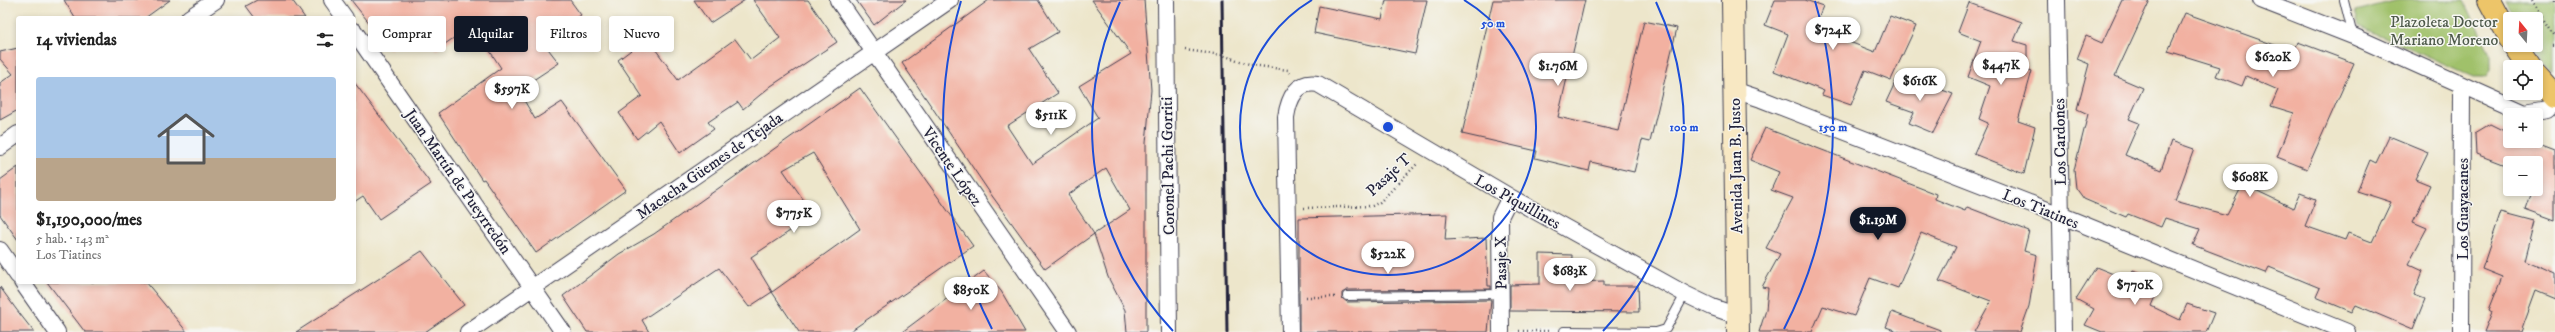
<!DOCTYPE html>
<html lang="es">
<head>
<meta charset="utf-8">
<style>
  :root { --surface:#fff; --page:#f6f6f6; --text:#222; --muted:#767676; --accent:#111827 }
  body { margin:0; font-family:"IM FELL DW Pica",serif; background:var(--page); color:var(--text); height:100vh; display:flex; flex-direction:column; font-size:15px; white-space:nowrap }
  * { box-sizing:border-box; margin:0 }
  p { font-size:13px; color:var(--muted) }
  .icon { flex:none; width:22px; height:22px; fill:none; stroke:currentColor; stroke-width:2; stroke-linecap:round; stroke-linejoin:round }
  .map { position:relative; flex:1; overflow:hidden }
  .side { position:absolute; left:16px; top:16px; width:340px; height:268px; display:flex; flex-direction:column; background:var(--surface); border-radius:4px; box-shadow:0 2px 6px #0003 }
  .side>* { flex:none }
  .top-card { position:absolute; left:368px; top:16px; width:380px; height:36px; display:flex; gap:8px }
  .needle { width:26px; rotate:342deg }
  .tools { position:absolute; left:2503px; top:12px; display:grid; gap:8px }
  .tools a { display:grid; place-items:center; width:40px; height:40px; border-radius:4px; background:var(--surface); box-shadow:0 2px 6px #0003; font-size:20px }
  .price { position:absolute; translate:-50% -34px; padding:0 9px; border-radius:14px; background:#fff; color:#222; font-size:13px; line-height:26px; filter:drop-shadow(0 1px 2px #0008) }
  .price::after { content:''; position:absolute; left:50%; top:24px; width:12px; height:9px; margin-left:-6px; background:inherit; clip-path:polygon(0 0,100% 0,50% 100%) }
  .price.current { background:var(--accent); color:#fff }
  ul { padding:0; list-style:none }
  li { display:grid; align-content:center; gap:8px; height:212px; padding:0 20px }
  li span { display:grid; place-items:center; height:124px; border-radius:4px; color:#555 }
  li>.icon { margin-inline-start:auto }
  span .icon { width:72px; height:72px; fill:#fffc; stroke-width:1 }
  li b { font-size:17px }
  h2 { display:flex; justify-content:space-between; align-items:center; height:48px; padding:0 20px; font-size:17px }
  .tag { padding:0 14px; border-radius:4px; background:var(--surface); box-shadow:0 2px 6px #0003; font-size:14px; line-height:36px }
  .tag.current { background:var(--accent); color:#fff }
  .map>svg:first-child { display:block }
  .green { fill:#a0c16a; stroke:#617252 }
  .building { fill:#f2b1a1; fill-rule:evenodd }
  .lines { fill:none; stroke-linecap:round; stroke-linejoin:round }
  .lane-casing { stroke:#403f51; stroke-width:10 }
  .street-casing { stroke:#403f51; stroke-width:18 }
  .secondary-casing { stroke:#403f51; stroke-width:24 }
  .primary-casing { stroke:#403f51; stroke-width:24 }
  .path { stroke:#403f51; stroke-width:2.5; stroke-dasharray:1 3; stroke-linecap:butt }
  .lane { stroke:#fff; stroke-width:8 }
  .street { stroke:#fff; stroke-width:16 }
  .secondary { stroke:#f8e8c3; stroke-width:22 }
  .primary { stroke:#edc569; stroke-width:22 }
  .rail { stroke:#22223b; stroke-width:3 }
  .ring { fill:none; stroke:#1d4ed8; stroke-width:2 }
  .labels { text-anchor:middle; stroke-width:3; stroke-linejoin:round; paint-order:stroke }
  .park-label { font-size:16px; fill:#4e5a4b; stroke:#f6f6f2 }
  .street-label { font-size:16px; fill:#22223b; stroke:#f6f6f2 }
  .centre { fill:#1d4ed8; stroke:#f6f6f2; stroke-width:2 }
  .ring-label { font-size:12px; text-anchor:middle; font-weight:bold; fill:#1d4ed8; stroke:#f6f6f2; stroke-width:3; stroke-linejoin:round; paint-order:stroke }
</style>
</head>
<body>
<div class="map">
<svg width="2555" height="332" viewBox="0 0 2555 332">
  <rect width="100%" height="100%" fill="#f6f6f2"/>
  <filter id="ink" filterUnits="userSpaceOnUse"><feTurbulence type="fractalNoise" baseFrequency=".025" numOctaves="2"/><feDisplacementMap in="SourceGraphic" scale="8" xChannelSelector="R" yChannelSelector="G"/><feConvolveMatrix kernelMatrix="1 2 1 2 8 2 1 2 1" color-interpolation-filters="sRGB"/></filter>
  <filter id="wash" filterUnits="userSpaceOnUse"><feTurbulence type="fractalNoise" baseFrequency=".012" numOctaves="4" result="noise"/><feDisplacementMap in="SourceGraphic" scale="16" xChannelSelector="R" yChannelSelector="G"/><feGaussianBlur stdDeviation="0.9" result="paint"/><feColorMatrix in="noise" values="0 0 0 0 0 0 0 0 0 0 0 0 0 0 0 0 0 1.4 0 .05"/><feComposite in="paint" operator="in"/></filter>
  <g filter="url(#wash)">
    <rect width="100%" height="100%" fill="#ede6cb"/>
    <path class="green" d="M2398 0H2464L2491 55V70L2487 77H2474L2359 26 2355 11Z
      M2506 0H2555V71L2534 45H2536V19H2516Z"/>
    <g id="blocks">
      <path class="building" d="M64 0H170L145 18H75Z
        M257 0H292L305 18H255L246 6Z
        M351 0H570L581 15 542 41 559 63 518 90 535 119 562 102 626 190 536 253 484 179 482 180 438 113 501 68 473 25 436 50 421 26 390 49Z
        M694 0H745L710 23Z
        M753 0H808L837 42 771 86 743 109 738 102 708 122 714 129 680 153 659 121 637 139 619 113 642 96 618 60 647 38 678 80 735 39 751 60 780 38Z
        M856 0H906L874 25Z
        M989 0H1038L1058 32 1029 49 1058 93 1007 126 1032 164 1098 118 1079 86 1131 54 1092 0H1144L1151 90 1146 143V332H1127L1125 310 1108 277 1094 234 1045 269 990 193 902 63ZM1106 168 1130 210 1094 234 1068 195Z
        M1386 0H1427L1415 54 1314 33 1319 6 1382 19Z
        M1493 0H1585L1558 117 1618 131 1644 21 1677 28 1650 142 1642 140 1634 172 1591 162 1589 171 1535 158 1537 151 1462 134Z
        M1775 0H1805L1823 6 1814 28 1875 52 1890 16 1916 26 1891 80 1865 70 1851 105 1822 95 1824 91 1774 71 1788 34 1765 25Z
        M2122 0H2150L2115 76 2143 88 2129 119 2139 123 2125 155 2161 170 2171 141 2194 149 2175 201 2227 215 2243 184 2293 208 2300 193 2316 199 2305 226 2345 240 2348 233 2372 242 2391 202 2357 191 2370 160 2376 163 2389 136 2428 152 2415 179 2430 185 2413 222 2427 228 2408 264 2423 271 2414 295 2425 299 2413 329 2356 305 2352 312 2316 297 2320 288 2269 267 2266 273 2193 245 2200 229 2165 218 2161 227 2128 214 2126 217 2084 199 2076 188 2074 170 2088 114 2077 109 2089 64 2077 59 2086 36 2102 43Z
        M1969 3 2022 22 2014 41 2027 45V69L2032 71 2018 121 2035 127 2024 174 1974 154 1988 123 1979 119 1990 86 1968 77 1981 41 1958 32Z
        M2185 13 2294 52 2298 42 2354 63 2307 169 2277 157 2294 113 2271 106 2278 90 2246 76 2242 86 2216 76 2220 67 2168 51Z
        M18 48V110L0 120V83L13 74 0 59V52Z
        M1899 74 1953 94 1933 133 1909 123 1914 112 1886 102Z
        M354 82 431 184 379 219 363 196 354 202Z
        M860 88 973 246 849 332H799L772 292 749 307 719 268 642 320 649 332H587L563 296 619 254 654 234ZM813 153 860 229 772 292 751 257 814 215 783 170Z
        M2490 124 2510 134V141H2526L2555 152V220L2525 209 2532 189H2536V163H2510V167L2476 154 2475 133Z
        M1765 128 1936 194 1935 199 1965 211 1967 207 2029 231 2024 251 2037 255 2029 307 2020 332H1974L1991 301 1939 281 1956 247 1921 233 1898 288 1870 278 1854 316 1823 306 1812 332H1759L1766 310 1768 288 1762 287 1780 254 1766 248 1793 198 1771 190 1779 172 1750 160Z
        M18 167V240L0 215V180Z
        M2501 212 2535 221 2525 260 2555 273V299L2536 291 2521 332H2484L2492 312 2489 310 2502 277 2482 269Z
        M1447 214 1445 240 1486 238 1488 286H1491V289L1347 290 1342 293V298L1347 302 1491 300 1488 332H1299V218Z
        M422 251 464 305 425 332H296Z
        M1540 254 1572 255 1571 282 1604 281V286H1638L1639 312 1510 311V285L1540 284Z
        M2096 267 2128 280 2133 270 2161 282 2151 306 2180 320 2187 304 2214 313 2206 332H2102L2085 325 2094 309 2076 299Z
        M984 271 1001 291 1025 332H902Z
        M47 282H146L187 332H85Z
        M0 287 16 309 34 332H0Z
        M1892 312 1940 330V332H1900L1886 327Z"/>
    </g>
  </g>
  <g filter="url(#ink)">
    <use href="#blocks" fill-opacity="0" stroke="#403f51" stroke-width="1"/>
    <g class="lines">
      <g class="lane-casing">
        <path id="lane" d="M2344 0 2353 36
          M1347 296 1501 294
          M1564 331 1656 332 1666 329 1685 294"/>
      </g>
      <g class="street-casing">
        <path id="street" d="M332 0 345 18
          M838 0 1068 332
          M1166 0 1169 332
          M2057 0 2063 332
          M2261 0 2353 36 2525 113 2548 109 2555 102
          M189 18 216 0
          M354 31 563 332
          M1734 90 1761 99 2060 215 2347 332
          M0 147 18 134
          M0 250 18 276
          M22 282 57 332
          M468 332 950 0
          M1290 332 1286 117C1289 98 1297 80 1318 84L1510 197 1685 294 1712 307 1738 316
          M1501 332 1500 217 1510 197
          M2461 332 2462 86"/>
      </g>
      <g class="secondary-casing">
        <path id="secondary" d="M1733 0 1738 332"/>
      </g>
      <g class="primary-casing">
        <path id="primary" d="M2489 0 2510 39
          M2514 45 2529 67
          M2536 76 2555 97"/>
      </g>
      <path class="path" d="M2532 0 2555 36
        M2555 0V1
        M2553 46H2555
        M1185 50 1222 55 1252 65 1288 70 1290 73
        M1304 208 1372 206 1380 202 1418 163
        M1306 297H1335
        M1519 331H1550"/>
      <use href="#lane" class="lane"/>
      <use href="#street" class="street"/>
      <use href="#secondary" class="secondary"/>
      <use href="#primary" class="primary"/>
      <path class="rail" d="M1222 0 1227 332"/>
    </g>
  </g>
  <g class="ring">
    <path d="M1464 0A148 148 0 1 1 1312 0"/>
    <path d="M1173 331A296 296 0 0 1 1120 2M1656 2A296 296 0 0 1 1603 331"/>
    <path d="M992 329A445 445 0 0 1 961 1M1815 1A445 445 0 0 1 1784 329"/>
  </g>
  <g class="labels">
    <g class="park-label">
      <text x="2444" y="27">Plazoleta Doctor<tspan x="2444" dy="18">Mariano Moreno</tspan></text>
    </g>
    <g class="street-label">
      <text transform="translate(2059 142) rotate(-91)" y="6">Los Cardones</text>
      <text transform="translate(709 165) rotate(-35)" y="6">Macacha Güemes de Tejada</text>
      <text transform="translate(953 166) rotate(55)" y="6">Vicente López</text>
      <text transform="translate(1167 166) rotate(-91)" y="6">Coronel Pachi Gorriti</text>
      <text transform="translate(1735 166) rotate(-91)" y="6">Avenida Juan B. Justo</text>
      <text transform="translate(1388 174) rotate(-43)" y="6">Pasaje T</text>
      <text transform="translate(459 181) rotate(55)" y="6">Juan Martín de Pueyrredón</text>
      <text transform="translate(1518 201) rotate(29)" y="6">Los Piquillines</text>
      <text transform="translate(2041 208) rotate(22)" y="6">Los Tiatines</text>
      <text transform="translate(2462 209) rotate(-90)" y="6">Los Guayacanes</text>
      <text transform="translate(1500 263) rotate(-91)" y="6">Pasaje X</text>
    </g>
  </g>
  <circle cx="1388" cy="127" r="6" class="centre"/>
  <g class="ring-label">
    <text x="1493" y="27">50 m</text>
    <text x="1684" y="131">100 m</text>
    <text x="1833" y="131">150 m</text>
  </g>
</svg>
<div class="tools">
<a><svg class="needle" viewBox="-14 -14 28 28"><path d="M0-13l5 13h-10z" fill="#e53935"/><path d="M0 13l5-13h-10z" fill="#767676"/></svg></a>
<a><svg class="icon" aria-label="locate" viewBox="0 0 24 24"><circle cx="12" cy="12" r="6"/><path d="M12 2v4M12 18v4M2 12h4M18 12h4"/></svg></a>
<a>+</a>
<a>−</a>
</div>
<b class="price" style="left:1833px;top:51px">$724K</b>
<b class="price" style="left:2273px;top:78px">$620K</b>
<b class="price" style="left:2001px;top:86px">$447K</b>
<b class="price" style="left:1558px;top:87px">$1.76M</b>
<b class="price" style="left:1920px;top:102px">$616K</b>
<b class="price" style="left:512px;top:110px">$597K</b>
<b class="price" style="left:1051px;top:136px">$511K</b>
<b class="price" style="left:2250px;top:198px">$608K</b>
<b class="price" style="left:794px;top:234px">$775K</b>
<b class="price current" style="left:1878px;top:241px">$1.19M</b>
<b class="price" style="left:1388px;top:275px">$522K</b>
<b class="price" style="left:1570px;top:292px">$683K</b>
<b class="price" style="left:2135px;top:306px">$770K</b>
<b class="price" style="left:971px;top:311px">$850K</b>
<div class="top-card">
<a class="tag">Comprar</a>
<a class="tag current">Alquilar</a>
<a class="tag">Filtros</a>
<a class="tag">Nuevo</a>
</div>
<section class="side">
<h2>14 viviendas<svg class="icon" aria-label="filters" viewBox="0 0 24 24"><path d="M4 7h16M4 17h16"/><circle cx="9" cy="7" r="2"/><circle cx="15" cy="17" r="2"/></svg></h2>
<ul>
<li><span style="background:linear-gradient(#a9c7e8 65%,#b9a48a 0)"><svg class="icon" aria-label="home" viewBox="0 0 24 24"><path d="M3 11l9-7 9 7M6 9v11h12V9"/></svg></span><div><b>$1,190,000/mes</b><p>5 hab. · 143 m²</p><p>Los Tiatines</p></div></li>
</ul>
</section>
</div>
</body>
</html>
